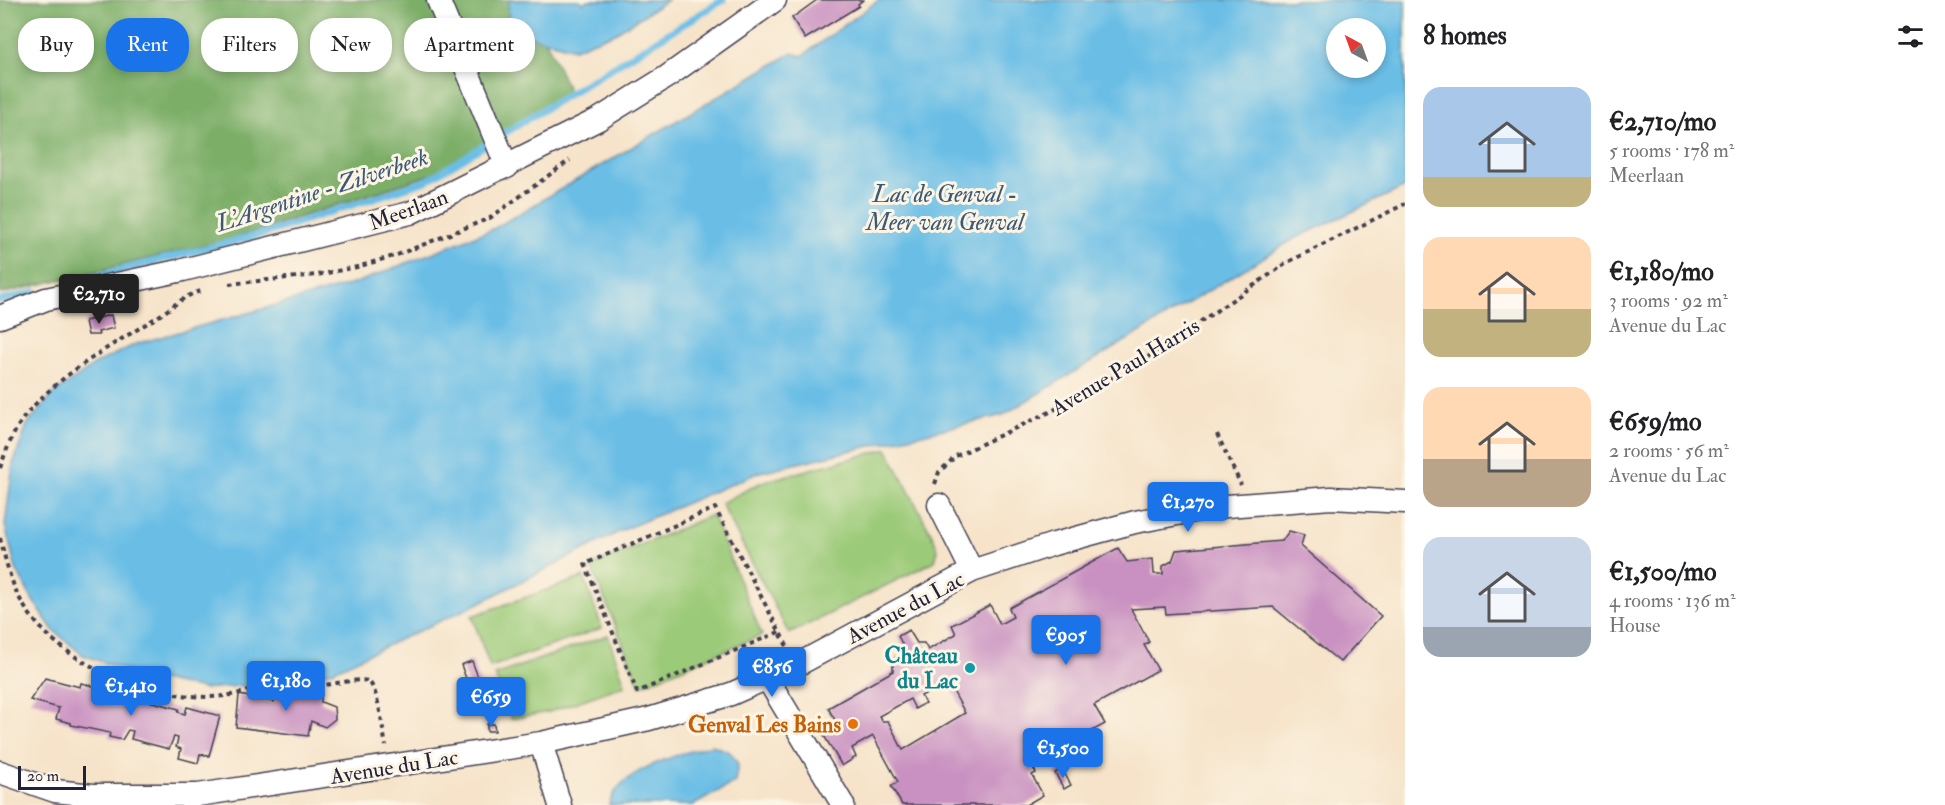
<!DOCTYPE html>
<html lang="en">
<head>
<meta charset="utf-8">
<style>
  :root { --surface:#fff; --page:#f6f6f6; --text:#202124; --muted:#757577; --accent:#1a73e8 }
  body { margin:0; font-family:"IM FELL Double Pica",serif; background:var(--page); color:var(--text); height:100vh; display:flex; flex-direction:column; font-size:22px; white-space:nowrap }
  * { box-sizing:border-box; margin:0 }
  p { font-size:20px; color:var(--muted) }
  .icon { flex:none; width:33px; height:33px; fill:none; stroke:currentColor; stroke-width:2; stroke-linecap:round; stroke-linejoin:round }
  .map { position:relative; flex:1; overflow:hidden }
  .details { display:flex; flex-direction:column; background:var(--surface); width:540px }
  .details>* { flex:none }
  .guide { position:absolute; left:18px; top:18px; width:570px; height:54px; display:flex; gap:12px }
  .needle { width:39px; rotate:319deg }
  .buttons { position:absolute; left:1326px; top:18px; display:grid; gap:12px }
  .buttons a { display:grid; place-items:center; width:60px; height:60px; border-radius:50%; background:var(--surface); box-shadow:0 3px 9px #0003; font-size:30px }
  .scale { position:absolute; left:18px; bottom:15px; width:68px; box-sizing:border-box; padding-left:6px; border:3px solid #22223b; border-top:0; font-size:16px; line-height:21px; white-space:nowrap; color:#22223b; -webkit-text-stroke:4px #fcf5e5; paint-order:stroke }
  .price { position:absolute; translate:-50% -51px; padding:0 14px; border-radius:6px; background:var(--accent); color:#fff; font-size:20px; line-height:39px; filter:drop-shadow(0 2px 3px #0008) }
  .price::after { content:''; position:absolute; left:50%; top:36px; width:18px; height:14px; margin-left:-9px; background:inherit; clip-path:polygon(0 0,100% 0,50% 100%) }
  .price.on { background:#222; color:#fff }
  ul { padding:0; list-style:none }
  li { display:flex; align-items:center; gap:18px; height:150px; padding:0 18px }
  li span { display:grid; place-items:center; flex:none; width:168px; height:120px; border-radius:18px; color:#555 }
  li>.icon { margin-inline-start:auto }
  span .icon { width:72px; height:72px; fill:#fffc; stroke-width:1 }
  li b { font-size:26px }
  h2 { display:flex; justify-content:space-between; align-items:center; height:72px; padding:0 18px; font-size:26px }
  .chip { padding:0 21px; border-radius:24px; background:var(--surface); box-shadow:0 3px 9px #0003; font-size:21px; line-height:54px }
  .chip.on { background:var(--accent); color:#fff }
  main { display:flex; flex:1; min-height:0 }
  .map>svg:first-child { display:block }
  .green { fill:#9bca78; stroke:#5e765a; stroke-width:1.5 }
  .forest { fill:#7cae68; stroke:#4f6852; stroke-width:1.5 }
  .water { fill:#6abee6; stroke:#467090; stroke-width:1.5; fill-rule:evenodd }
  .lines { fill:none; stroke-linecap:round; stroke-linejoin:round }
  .stream { stroke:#6abee6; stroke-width:7 }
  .building { fill:#c991c1; fill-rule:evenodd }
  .minor-casing { stroke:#423f50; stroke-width:25 }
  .path { stroke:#423f50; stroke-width:4; stroke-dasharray:4.5 4.5; stroke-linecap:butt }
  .minor { stroke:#fff; stroke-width:22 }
  .culture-dot { fill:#0f9aa8; stroke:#fcf5e5; stroke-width:2 }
  .food-dot { fill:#e8710a; stroke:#fcf5e5; stroke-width:2 }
  .labels { text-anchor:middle; stroke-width:6; stroke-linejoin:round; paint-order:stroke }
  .street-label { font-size:22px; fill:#22223b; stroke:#fcf5e5 }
  .culture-label { font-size:22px; font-weight:bold; fill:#0d838f; stroke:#fcf5e5; text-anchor:end }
  .food-label { font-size:22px; font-weight:bold; fill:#c56008; stroke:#fcf5e5; text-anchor:end }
  .water-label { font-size:24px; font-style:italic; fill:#3b5977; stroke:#fcf5e5 }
</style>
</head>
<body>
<main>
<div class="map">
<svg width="1405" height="805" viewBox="0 0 1405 805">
  <rect width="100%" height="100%" fill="#fcf5e5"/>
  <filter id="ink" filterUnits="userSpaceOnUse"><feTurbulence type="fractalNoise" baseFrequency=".0167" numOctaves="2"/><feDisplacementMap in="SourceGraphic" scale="12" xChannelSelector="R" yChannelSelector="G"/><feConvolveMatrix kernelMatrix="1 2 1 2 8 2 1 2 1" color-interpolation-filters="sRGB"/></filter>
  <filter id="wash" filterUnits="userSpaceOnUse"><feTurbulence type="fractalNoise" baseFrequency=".008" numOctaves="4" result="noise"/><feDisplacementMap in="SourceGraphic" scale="24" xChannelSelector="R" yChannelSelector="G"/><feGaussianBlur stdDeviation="1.35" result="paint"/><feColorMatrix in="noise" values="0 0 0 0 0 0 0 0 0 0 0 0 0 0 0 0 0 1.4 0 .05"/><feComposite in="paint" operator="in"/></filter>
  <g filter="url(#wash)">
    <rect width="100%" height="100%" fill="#f6e3c9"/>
    <path class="green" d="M887 449 934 539 938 550 935 561 789 634 721 503 762 482Z
      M712 515 762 635 640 686 591 566Z
      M584 577 602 628 490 667 472 616Z
      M608 635 625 685 549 712 511 719 495 675Z"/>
    <path class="forest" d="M0 0H527L570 93 448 169 232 239 0 294Z"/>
    <path class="water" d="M509 0H580L583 3 588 0H668L615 33 574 49 507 30Z
      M879 0H1405V187L1294 239 1003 415 760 472 625 529 477 604 332 671 264 684 203 689 142 676 83 655 53 630 32 599 16 569 5 525 13 464 27 425 53 394 97 363 136 344 356 283 495 228 792 53 802 56ZM1336 28H1376V68H1336Z
      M712 745 730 752 738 764 735 782 694 805H609C616 770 682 753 712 745Z"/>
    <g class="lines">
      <path class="stream" d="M78 281 266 233 426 181 723 0
        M0 301 35 292"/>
    </g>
    <g id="blocks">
      <path class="building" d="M817 0H863L858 4 859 6 805 39 792 18Z
        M111 315 114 328 98 332 99 335H88L85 321Z
        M1289 531 1304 535 1301 546 1381 616 1340 662 1273 607 1166 614 1165 607 1131 609 1149 642 1144 645 1158 670 1094 705 1105 724 1031 764 1036 773 1032 775 1043 795 1026 805H902L891 786 898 782 873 736 852 748 856 757 842 766 823 734 838 725 828 708 893 671V661L898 656 908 655 898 636 909 630 917 643H924L928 650 956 634 952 625 990 605 1000 624 1013 617 1009 608 1118 548 1127 562 1153 559 1154 574H1163V566L1172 561 1176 550 1282 541ZM948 682 965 713 903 750 888 721H882L879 716 910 699 915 709 925 703 921 696Z
        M472 661 487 701 476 705 461 665Z
        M45 678 80 687 81 683 179 709 178 712 185 714 187 707 220 716 209 756 200 754 198 763 179 758 181 749 176 747 178 738 174 737 169 749 131 739 133 731 128 730 122 740 109 737 110 733 71 725V723L56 719 59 708 30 700Z
        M322 687 321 702 334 707 335 719 325 727 311 721 308 736 236 727 239 695 274 702 277 691Z
        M487 724H494L495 731H487Z
        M1062 769 1071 785 1064 789 1055 773Z"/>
    </g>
  </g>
  <g filter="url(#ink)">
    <use href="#blocks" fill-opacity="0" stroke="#423f50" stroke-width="1.5"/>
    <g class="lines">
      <g class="minor-casing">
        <path id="minor" d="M438 0 507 167
          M0 317 46 299 183 270 410 213 599 119 668 76 775 0
          M939 505 972 571
          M767 678 843 805
          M541 743 560 805
          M0 772 55 791 93 795H198L541 743 649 719 731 694 797 665 972 571 1054 544 1135 522 1214 507 1331 498 1405 502"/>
      </g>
      <path class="path" d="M229 284 317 275 357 267 397 255 490 218 570 160
        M1217 434 1241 485
        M0 468C7 448 15 427 29 411 63 372 111 346 154 319 171 309 182 296 201 291
        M935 484 939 472 956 456 1052 411 1142 361 1290 261 1405 204
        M0 538C6 562 11 585 24 606 61 665 143 696 210 697 229 697 250 690 269 687 287 684 306 685 324 685 333 684 362 678 368 681 379 689 383 733 386 746
        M779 632 637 692 585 564 715 508 787 646"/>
      <use href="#minor" class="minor"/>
    </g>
  </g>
  <circle class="culture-dot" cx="970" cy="668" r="6"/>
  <circle class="food-dot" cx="853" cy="724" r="6"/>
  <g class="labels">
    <g class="street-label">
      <text transform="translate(408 209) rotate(-20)" y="8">Meerlaan</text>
      <text transform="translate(1125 366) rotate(-31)" y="8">Avenue Paul Harris</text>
      <text transform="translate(905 607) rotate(-28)" y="8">Avenue du Lac</text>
      <text transform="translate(394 766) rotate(-9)" y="8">Avenue du Lac</text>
    </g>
    <g class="culture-label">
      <text x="958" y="663">Château<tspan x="958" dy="25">du Lac</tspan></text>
    </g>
    <g class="food-label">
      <text x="841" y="732">Genval Les Bains</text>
    </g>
    <g class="water-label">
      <text transform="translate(322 190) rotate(-18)" y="8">L'Argentine - Zilverbeek</text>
      <text x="945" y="202">Lac de Genval -<tspan x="945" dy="28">Meer van Genval</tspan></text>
    </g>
  </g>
</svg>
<div class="buttons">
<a><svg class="needle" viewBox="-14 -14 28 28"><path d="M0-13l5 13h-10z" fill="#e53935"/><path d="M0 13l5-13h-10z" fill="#757577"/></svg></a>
</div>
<div class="scale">20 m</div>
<b class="price on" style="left:99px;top:325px">€2,710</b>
<b class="price" style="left:1188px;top:533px">€1,270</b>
<b class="price" style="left:1066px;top:666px">€905</b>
<b class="price" style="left:772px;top:698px">€856</b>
<b class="price" style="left:286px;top:712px">€1,180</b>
<b class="price" style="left:131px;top:717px">€1,410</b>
<b class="price" style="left:491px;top:728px">€659</b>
<b class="price" style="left:1063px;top:779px">€1,500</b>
<div class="guide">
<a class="chip">Buy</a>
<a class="chip on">Rent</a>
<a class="chip">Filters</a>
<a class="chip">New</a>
<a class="chip">Apartment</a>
</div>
</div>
<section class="details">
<h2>8 homes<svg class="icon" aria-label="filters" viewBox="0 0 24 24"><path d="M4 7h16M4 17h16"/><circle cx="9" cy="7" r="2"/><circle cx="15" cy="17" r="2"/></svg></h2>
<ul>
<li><span style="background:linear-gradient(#a9c7e8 75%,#c2b280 0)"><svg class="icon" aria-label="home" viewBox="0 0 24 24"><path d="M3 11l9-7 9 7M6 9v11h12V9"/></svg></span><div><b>€2,710/mo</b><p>5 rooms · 178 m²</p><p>Meerlaan</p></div></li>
<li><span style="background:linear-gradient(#ffd9b3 60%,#c2b280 0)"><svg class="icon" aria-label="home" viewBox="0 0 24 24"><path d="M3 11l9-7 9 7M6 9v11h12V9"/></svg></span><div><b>€1,180/mo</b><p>3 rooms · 92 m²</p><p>Avenue du Lac</p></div></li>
<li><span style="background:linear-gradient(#ffd9b3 60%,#b9a48a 0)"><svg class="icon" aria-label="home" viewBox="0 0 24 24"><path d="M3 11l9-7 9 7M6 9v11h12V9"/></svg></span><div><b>€659/mo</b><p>2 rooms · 56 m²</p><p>Avenue du Lac</p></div></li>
<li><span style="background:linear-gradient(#c9d6e8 75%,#9aa5b1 0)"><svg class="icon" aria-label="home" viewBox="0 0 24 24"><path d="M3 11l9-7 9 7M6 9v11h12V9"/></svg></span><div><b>€1,500/mo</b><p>4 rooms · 136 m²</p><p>House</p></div></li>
</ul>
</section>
</main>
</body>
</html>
